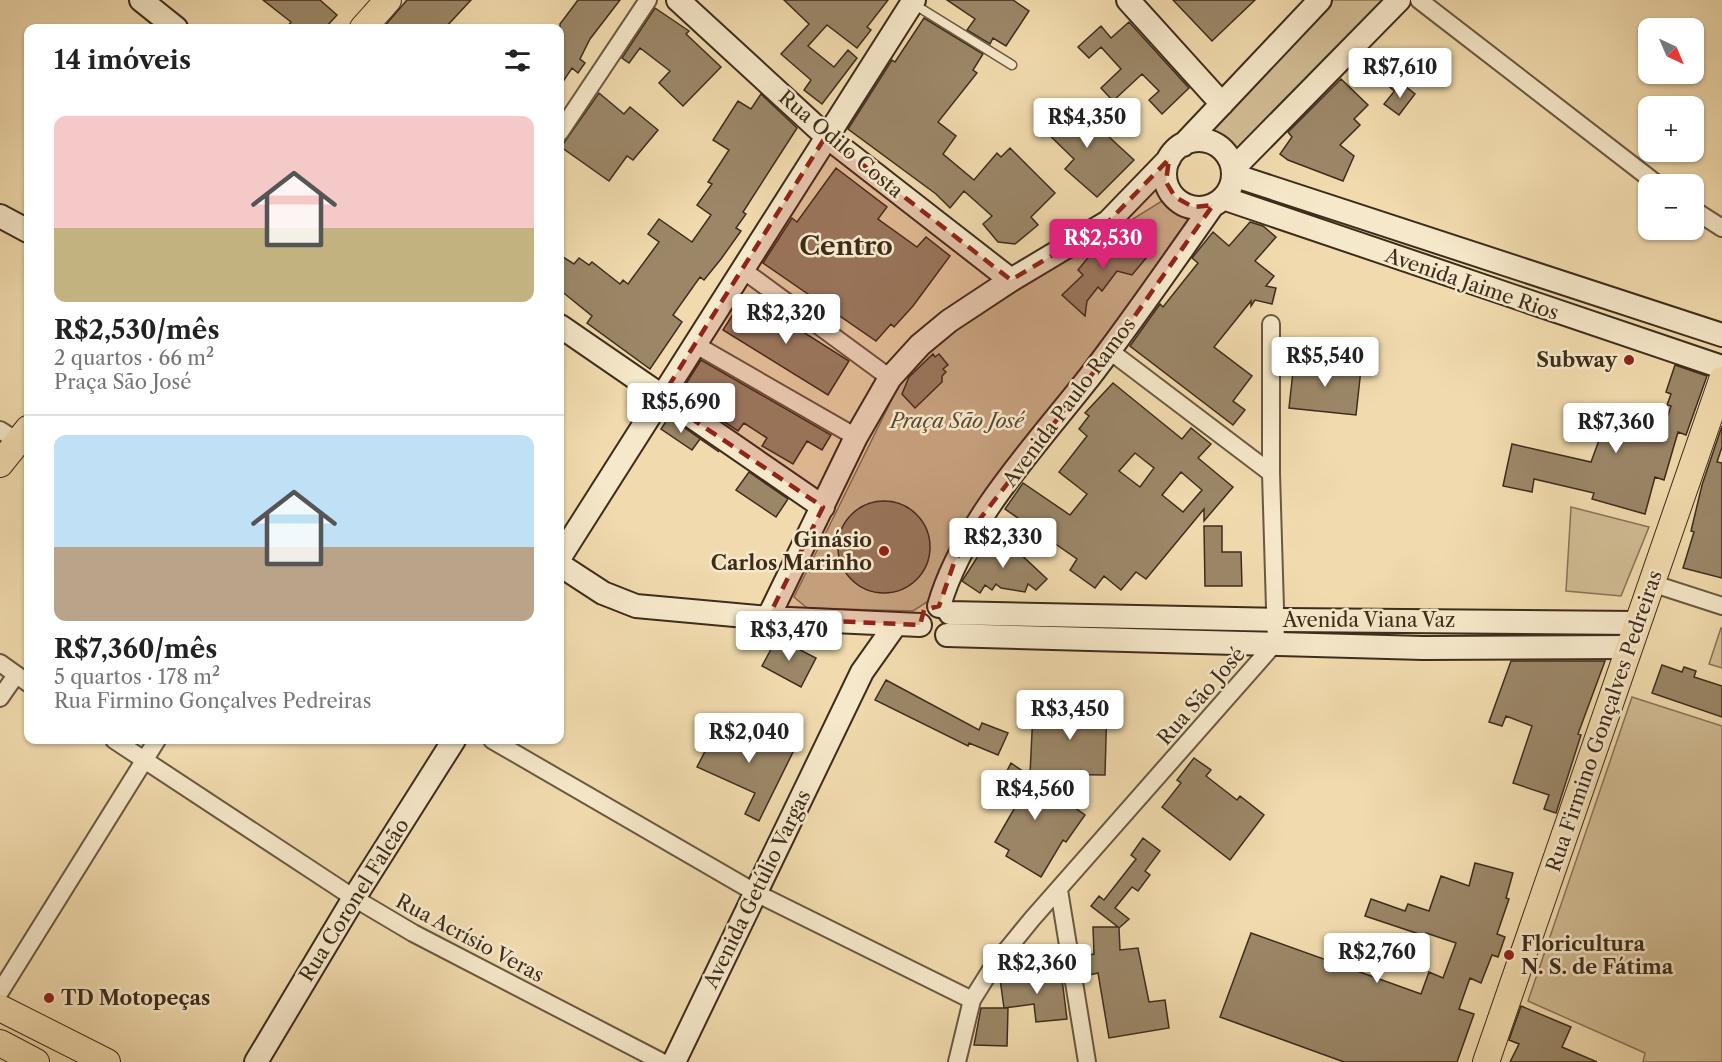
<!DOCTYPE html>
<html lang="pt">
<head>
<meta charset="utf-8">
<style>
  :root { --surface:#fff; --page:#f6f6f6; --text:#222; --muted:#767676; --line:#e0e0e0; --accent:#db2777 }
  body { margin:0; font-family:"Libre Caslon Text",serif; background:var(--page); color:var(--text); height:100vh; display:flex; flex-direction:column; font-size:22px; white-space:nowrap }
  * { box-sizing:border-box; margin:0 }
  p { font-size:20px; color:var(--muted) }
  .icon { flex:none; width:33px; height:33px; fill:none; stroke:currentColor; stroke-width:2; stroke-linecap:round; stroke-linejoin:round }
  .map { position:relative; flex:1; overflow:hidden }
  .sheet { position:absolute; left:24px; top:24px; width:540px; height:720px; display:flex; flex-direction:column; background:var(--surface); border-radius:12px; box-shadow:0 2px 4px #0004 }
  .sheet>* { flex:none }
  .needle { width:39px; rotate:136deg }
  .tools { position:absolute; left:1638px; top:18px; display:grid; gap:12px }
  .tools a { display:grid; place-items:center; width:66px; height:66px; border-radius:12px; background:var(--surface); box-shadow:0 2px 4px #0004; font-size:30px }
  .price { position:absolute; translate:-50% -51px; padding:0 14px; border-radius:6px; background:#fff; color:#222; font-size:20px; line-height:39px; filter:drop-shadow(0 2px 3px #0008) }
  .price::after { content:''; position:absolute; left:50%; top:36px; width:18px; height:14px; margin-left:-9px; background:inherit; clip-path:polygon(0 0,100% 0,50% 100%) }
  .price.active { background:var(--accent); color:#fff }
  ul { padding:0; list-style:none }
  li { display:grid; align-content:center; gap:12px; height:318px; padding:0 30px }
  li+li { border-top:2px solid var(--line) }
  li span { display:grid; place-items:center; height:186px; border-radius:12px; color:#555 }
  li>.icon { margin-inline-start:auto }
  span .icon { width:108px; height:108px; fill:#fffc; stroke-width:1 }
  li b { font-size:26px }
  h2 { display:flex; justify-content:space-between; align-items:center; height:72px; padding:0 30px; font-size:26px }
  .map>svg:first-child { display:block }
  .green { fill:#d2bd95; stroke:#887458; stroke-width:1.5 }
  .building { fill:#9b8768; stroke:#3d2c1c; stroke-width:1.5; fill-rule:evenodd }
  .lines { fill:none; stroke-linecap:round; stroke-linejoin:round }
  .lane-casing { stroke:#6a5840; stroke-width:11 }
  .street-casing { stroke:#6a5840; stroke-width:20 }
  .secondary-casing { stroke:#3d2c1c; stroke-width:26 }
  .primary-casing { stroke:#3d2c1c; stroke-width:28 }
  .lane { stroke:#f6e8ca; stroke-width:8 }
  .street { stroke:#f6e8ca; stroke-width:16 }
  .secondary { stroke:#f6e8ca; stroke-width:22 }
  .primary { stroke:#f1dbae; stroke-width:26 }
  .marked { fill:#8f2418; fill-opacity:0.2; stroke:#8f2418; stroke-width:4.5; stroke-dasharray:12 8; stroke-linejoin:round }
  .poi-dot { fill:#8f2418; stroke:#f6e8ca; stroke-width:2 }
  .labels { text-anchor:middle; stroke-width:5; stroke-linejoin:round; paint-order:stroke }
  .street-label { font-size:20px; fill:#3d2c1c; stroke:#f6e8ca }
  .poi-label { font-size:20px; font-weight:bold; fill:#3d2c1c; stroke:#f6e8ca; text-anchor:end }
  .park-label { font-size:20px; font-style:italic; fill:#5b4934; stroke:#f6e8ca }
  .district-label { font-size:26px; font-weight:bold; fill:#3d2c1c; stroke:#f6e8ca }
</style>
</head>
<body>
<div class="map">
<svg width="1722" height="1062" viewBox="0 0 1722 1062">
  <rect width="100%" height="100%" fill="#f1dbae"/>
  <filter id="stains"><feTurbulence type="fractalNoise" baseFrequency=".00333" numOctaves="4"/><feColorMatrix values="0 0 0 0 .2 0 0 0 0 .09 0 0 0 0 .02 0 0 0 .5 -.17"/></filter>
  <radialGradient id="worn" r=".72"><stop offset=".6" stop-color="#630" stop-opacity="0"/><stop offset="1" stop-color="#630" stop-opacity=".3"/></radialGradient>
  <path class="green" d="M1332 0H1386L1238 160 1223 140 1207 129 1232 109Z
    M1162 201 1191 222 964 523 930 600 913 611 807 608 794 597 899 385 926 352 955 329Z
    M1571 507 1649 527 1621 596 1566 591Z
    M1721 628 1722 629V668L1709 664Z
    M1632 697 1722 726V1062H1643L1645 1053 1528 1001Z"/>
  <path class="building" d="M263 0H320L337 15 325 28H286L291 22Z
    M407 0H471L445 28H383Z
    M578 0H620L590 39 580 59 585 63 578 73 572 68 560 86V24Z
    M784 0H888L867 27 871 30 857 48 827 25 808 46 834 67 848 50 857 58 822 104 804 90 811 80 781 54 809 24Z
    M947 0H1013L1029 11 1006 46 993 38 990 44 967 30 975 19Z
    M1173 0H1255L1212 41Z
    M655 8 689 31 686 34 721 67 683 106 659 83 670 71 640 48 629 63 622 58Z
    M924 18 983 54 973 70 977 73 938 122 956 136 943 154 974 180 997 153 1001 157 1010 148 1055 193 1031 217 1038 225 1015 244 998 242 983 224 992 216 964 191 950 208 936 194 848 129 892 60 895 62Z
    M1129 22 1189 88 1162 114 1149 100 1159 91 1142 74 1113 101 1101 88 1121 69 1101 47 1089 58 1078 47 1101 26 1111 38Z
    M1383 51 1408 75 1393 90 1368 67Z
    M1341 79 1368 105 1354 119 1360 125 1340 145 1354 156 1343 181 1288 160 1280 154 1292 137 1288 132Z
    M1401 83 1415 94 1399 115 1384 104Z
    M599 93 624 114 630 107 658 130 633 160 627 156 609 181 561 147Z
    M761 94 797 128 743 212 746 214 736 228 741 231 721 259 704 280 700 277 673 315 682 322 650 369 587 323 592 316 560 290V255L574 264 579 258 589 265 592 262 620 284 623 280 628 284 659 242 648 234 659 219 692 242 711 215 697 205 712 184 708 182 729 150 713 140 738 101 751 109Z
    M1070 101 1134 160 1097 197 1065 169 1074 159 1041 127Z
    M836 168 887 207 878 219 917 247 926 237 950 256 913 306 894 327 891 324 876 341 763 263 792 218 797 222Z
    M1250 222 1263 226 1276 237 1255 261 1274 276 1266 286 1276 288 1272 304 1255 300 1251 306V301L1214 347 1252 376 1233 401 1245 410 1233 425 1130 346 1160 304 1163 307 1198 263 1192 258 1213 232 1229 246Z
    M1115 233 1146 258 1132 275 1117 271 1102 291 1098 287 1087 301 1085 316 1062 295 1083 275 1078 270 1095 249 1102 248Z
    M745 295 849 361 828 395 723 330Z
    M933 354 935 357 939 354 948 365 943 369 946 372 942 376V382L915 408 902 394 909 377Z
    M701 360 831 435 822 450 807 441 793 464 762 446 767 438 744 423 738 431 700 406 702 403 682 390Z
    M1294 362 1361 369 1356 415 1289 408Z
    M1675 365 1707 376 1686 435 1678 432 1664 480 1655 477 1645 514 1592 499 1594 493 1534 479 1532 492 1503 486 1512 444 1591 462 1608 416 1662 433 1671 406 1667 405 1671 394 1666 392Z
    M1113 383 1182 439 1191 428 1211 444 1198 458 1233 487 1204 521V509L1146 579 1136 572 1121 590 1104 576 1095 588 1070 570 1077 559 1005 509 1023 483 1070 515 1087 494 1059 472 1087 436 1079 429 1089 416 1085 413ZM1135 453 1154 468 1140 487 1119 471ZM1181 472 1202 490 1183 512 1162 495Z
    M669 417 719 452 700 439 692 450 661 429Z
    M1722 426V447L1717 462 1722 463V578L1683 568 1694 532 1691 531 1702 485Z
    M749 472 788 499 776 517 736 490Z
    M838 547a46 46 0 1 1 92 0a46 46 0 1 1-92 0Z
    M1204 526H1222V552H1241L1242 586H1205Z
    M997 532 1047 579 1036 590 1028 584 1025 592 1001 588 996 584 992 590 985 585 980 593 962 581 980 553 990 544 987 540Z
    M777 638 816 658 801 687 762 666Z
    M1511 661H1605L1578 734 1581 735 1556 813 1544 809 1549 795 1513 783 1532 726 1506 716 1502 726 1489 722Z
    M1662 665 1682 672 1684 667 1696 671 1694 677 1722 686V717L1652 693Z
    M886 680 979 730 982 723 1008 733 998 755 969 743 968 746 875 700Z
    M1069 702H1107L1105 775 1030 774 1033 712 1069 713Z
    M746 724 773 739 775 735 796 746 759 821 745 814 755 793 697 767 715 732 736 742Z
    M1194 758 1211 770 1206 776 1237 800 1240 796 1264 815 1230 860 1162 807 1181 783 1177 780Z
    M1011 763 1085 815 1066 842 1063 840 1041 877 1006 856 1009 850 995 842 1017 804 996 793Z
    M1143 838 1160 851 1145 871 1150 875 1138 891 1132 887 1115 908 1129 919 1119 928 1120 950 1138 948 1149 1002 1165 1000 1169 1028 1109 1038 1098 973 1089 975 1086 955 1094 954 1093 927H1118L1091 906 1099 896 1104 900 1136 859 1131 855Z
    M1475 863 1513 873 1506 898 1509 899 1497 934 1505 937 1498 957 1492 955 1481 983 1470 978 1459 1009 1474 1014 1457 1062H1344L1220 1017 1251 933 1421 994 1429 972 1443 978 1456 943 1426 933 1425 936 1365 916 1371 899 1405 911 1408 904 1429 911 1441 876 1469 886Z
    M1061 971 1067 1019 1036 1022 1034 1004 1004 1008 1000 979Z
    M1521 1006 1571 1027 1562 1047 1597 1062H1510L1519 1044 1509 1040Z
    M981 1008H1008L1007 1046 974 1045Z"/>
  <g class="lines">
    <g class="lane-casing">
      <path id="lane" d="M912 3 1012 65"/>
    </g>
    <g class="street-casing">
      <path id="street" d="M1419 0 1657 184
        M560 132 648 0
        M1694 210 1722 228
        M743 270 890 378
        M696 345 856 437
        M1110 351 1271 473
        M0 430 25 446
        M1651 583 1722 606
        M0 663 28 683
        M0 698 16 675
        M114 740 354 898 413 933 662 1062
        M492 740 756 893 972 1000
        M1059 890 1087 1062
        M0 992 157 740
        M957 1062 972 1000 992 968 1032 919 1276 642 1271 473V324"/>
    </g>
    <g class="secondary-casing">
      <path id="secondary" d="M141 0 176 28
        M678 0 826 136 1011 280
        M1128 0 1222 104
        M1165 174a34 34 0 1 1 68 0a34 34 0 1 1-68 0Z
        M1183 145 1320 0
        M1233 169 1399 0
        M1233 175 1722 335
        M1223 198 1722 367
        M0 216 28 231
        M560 326 823 507
        M560 557 914 0
        M560 565 603 593 636 606 768 618 920 625
        M939 606C963 522 1037 444 1091 375 1133 320 1173 262 1213 205
        M950 613 1284 620 1637 623
        M768 618 856 437 890 378 920 345 949 321 1011 280 1108 222 1169 159
        M947 635 1423 648 1629 647
        M256 1062 354 898 454 740
        M674 1062 862 672 896 624"/>
    </g>
    <g class="primary-casing">
      <path id="primary" d="M363 28 388 0
        M0 464 28 429
        M0 1008 107 1062
        M0 1043 36 1062
        M1486 1062 1722 380"/>
    </g>
    <use href="#lane" class="lane"/>
    <use href="#street" class="street"/>
    <use href="#secondary" class="secondary"/>
    <use href="#primary" class="primary"/>
  </g>
  <path class="marked" d="M826 136 1011 280 1108 222 1169 159 1166 182 1175 197 1193 207 1213 205 1110 351 976 524 954 563 939 606 924 610 920 625 768 618 823 507 661 398Z"/>
  <g class="poi-dot">
    <circle cx="1629" cy="360" r="6"/>
    <circle cx="884" cy="551" r="6"/>
    <circle cx="1509" cy="955" r="6"/>
    <circle cx="49" cy="998" r="6"/>
  </g>
  <g class="labels">
    <g class="street-label">
      <text transform="translate(841 144) rotate(40)" y="7">Rua Odilo Costa</text>
      <text transform="translate(1472 284) rotate(19)" y="7">Avenida Jaime Rios</text>
      <text transform="translate(1069 402) rotate(-53)" y="7">Avenida Paulo Ramos</text>
      <text x="1369" y="627">Avenida Viana Vaz</text>
      <text transform="translate(1201 696) rotate(-49)" y="7">Rua São José</text>
      <text transform="translate(1604 721) rotate(-71)" y="7">Rua Firmino Gonçalves Pedreiras</text>
      <text transform="translate(757 889) rotate(-64)" y="7">Avenida Getúlio Vargas</text>
      <text transform="translate(354 900) rotate(-58)" y="7">Rua Coronel Falcão</text>
      <text transform="translate(470 938) rotate(28)" y="7">Rua Acrísio Veras</text>
    </g>
    <g class="poi-label">
      <text x="1617" y="367">Subway</text>
      <text x="872" y="547">Ginásio<tspan x="872" dy="23">Carlos Marinho</tspan></text>
      <text x="1521" y="951" text-anchor="start">Floricultura<tspan x="1521" dy="23">N. S. de Fátima</tspan></text>
      <text x="61" y="1005" text-anchor="start">TD Motopeças</text>
    </g>
    <g class="park-label">
      <text x="957" y="428">Praça São José</text>
    </g>
    <g class="district-label">
      <text x="846" y="255">Centro</text>
    </g>
  </g>
  <rect width="100%" height="100%" filter="url(#stains)"/>
  <rect width="100%" height="100%" fill="url(#worn)"/>
</svg>
<div class="tools">
<a><svg class="needle" viewBox="-14 -14 28 28"><path d="M0-13l5 13h-10z" fill="#e53935"/><path d="M0 13l5-13h-10z" fill="#767676"/></svg></a>
<a>+</a>
<a>−</a>
</div>
<b class="price" style="left:1400px;top:99px">R$7,610</b>
<b class="price" style="left:1087px;top:149px">R$4,350</b>
<b class="price active" style="left:1103px;top:270px">R$2,530</b>
<b class="price" style="left:786px;top:345px">R$2,320</b>
<b class="price" style="left:1325px;top:388px">R$5,540</b>
<b class="price" style="left:681px;top:434px">R$5,690</b>
<b class="price" style="left:1616px;top:454px">R$7,360</b>
<b class="price" style="left:1003px;top:569px">R$2,330</b>
<b class="price" style="left:789px;top:662px">R$3,470</b>
<b class="price" style="left:1070px;top:741px">R$3,450</b>
<b class="price" style="left:749px;top:764px">R$2,040</b>
<b class="price" style="left:1035px;top:821px">R$4,560</b>
<b class="price" style="left:1377px;top:984px">R$2,760</b>
<b class="price" style="left:1037px;top:995px">R$2,360</b>
<section class="sheet">
<h2>14 imóveis<svg class="icon" aria-label="filters" viewBox="0 0 24 24"><path d="M4 7h16M4 17h16"/><circle cx="9" cy="7" r="2"/><circle cx="15" cy="17" r="2"/></svg></h2>
<ul>
<li><span style="background:linear-gradient(#f6c9c9 60%,#c2b280 0)"><svg class="icon" aria-label="home" viewBox="0 0 24 24"><path d="M3 11l9-7 9 7M6 9v11h12V9"/></svg></span><div><b>R$2,530/mês</b><p>2 quartos · 66 m²</p><p>Praça São José</p></div></li>
<li><span style="background:linear-gradient(#bfe0f5 60%,#b9a48a 0)"><svg class="icon" aria-label="home" viewBox="0 0 24 24"><path d="M3 11l9-7 9 7M6 9v11h12V9"/></svg></span><div><b>R$7,360/mês</b><p>5 quartos · 178 m²</p><p>Rua Firmino Gonçalves Pedreiras</p></div></li>
</ul>
</section>
</div>
</body>
</html>
